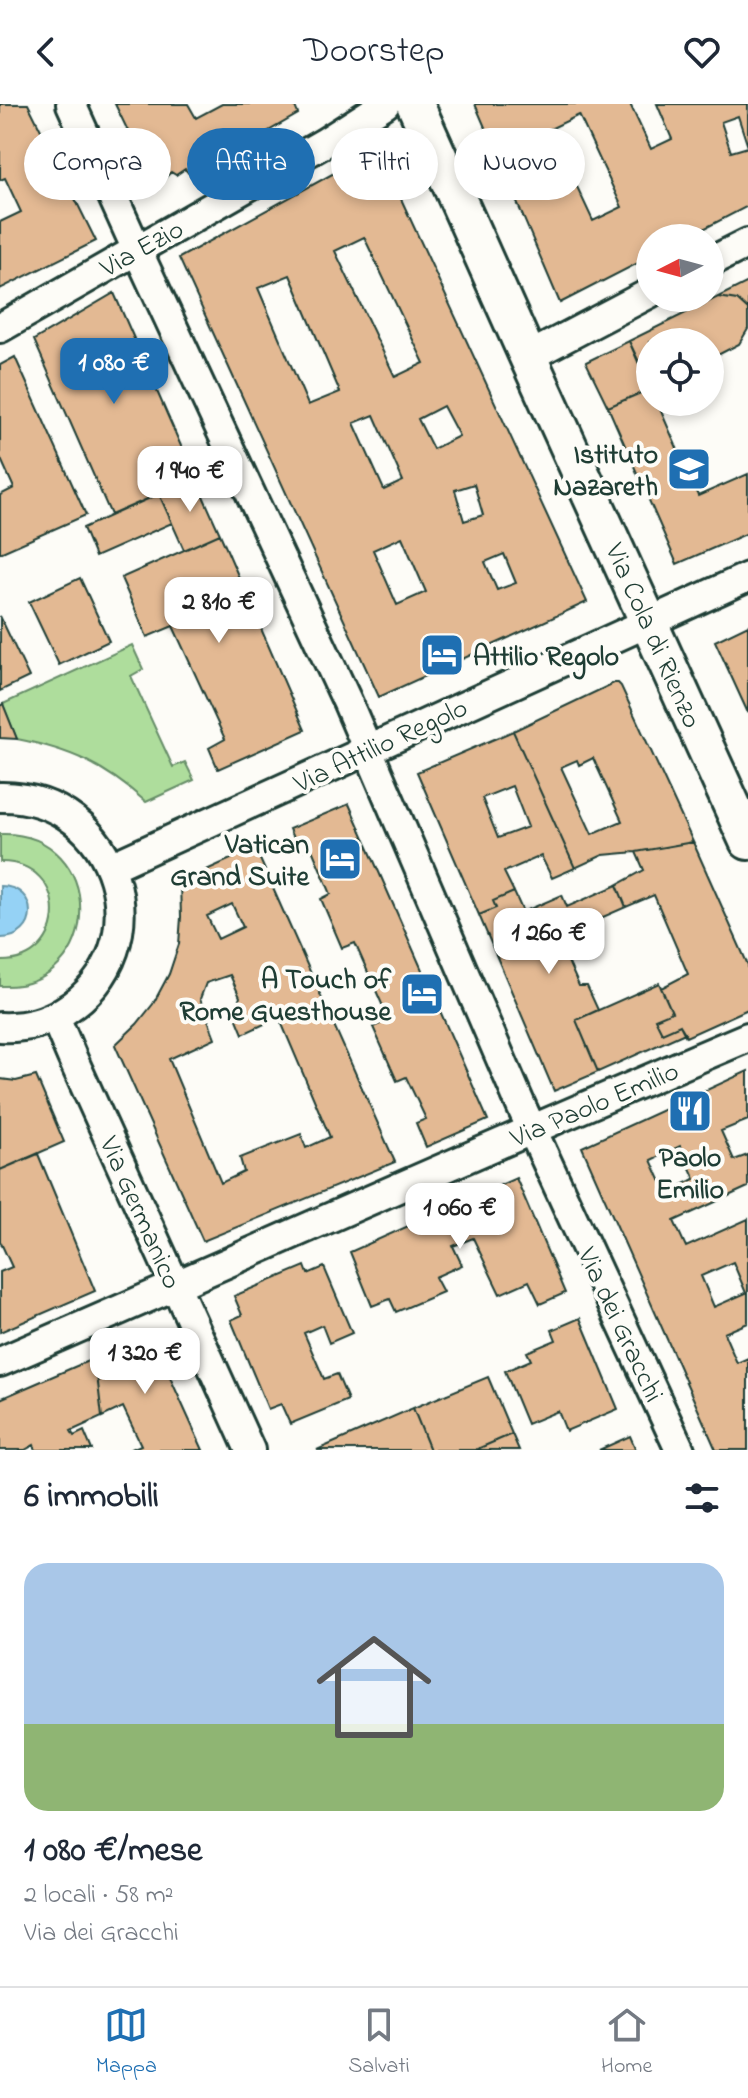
<!DOCTYPE html>
<html lang="it">
<head>
<meta charset="utf-8">
<style>
  :root { --surface:#fff; --page:#f2f2f3; --text:#1f2937; --muted:#747a83; --line:#e0e1e3; --accent:#1f6fb2 }
  body { margin:0; font-family:"Indie Flower",sans-serif; background:var(--page); color:var(--text); height:100vh; display:flex; flex-direction:column; font-size:30px; white-space:nowrap }
  * { box-sizing:border-box; margin:0 }
  p { font-size:26px; color:var(--muted) }
  .icon { flex:none; width:44px; height:44px; fill:none; stroke:currentColor; stroke-width:2; stroke-linecap:round; stroke-linejoin:round }
  .map { position:relative; height:1346px; overflow:hidden }
  .panel { display:flex; flex-direction:column; background:var(--surface); flex:1 }
  .panel>* { flex:none }
  .banner { position:absolute; left:24px; top:24px; width:700px; height:72px; display:flex; gap:16px }
  .needle { width:52px; rotate:264deg }
  .controls { position:absolute; left:636px; top:120px; display:grid; gap:16px }
  .controls a { display:grid; place-items:center; width:88px; height:88px; border-radius:50%; background:var(--surface); box-shadow:0 4px 12px #0003; font-size:40px }
  .price { position:absolute; translate:-50% -68px; padding:0 18px; border-radius:16px; background:#fff; color:#222; font-size:26px; line-height:52px; filter:drop-shadow(0 2px 4px #0008) }
  .price::after { content:''; position:absolute; left:50%; top:48px; width:24px; height:18px; margin-left:-12px; background:inherit; clip-path:polygon(0 0,100% 0,50% 100%) }
  .price.on { background:var(--accent); color:#fff }
  ul { padding:0; list-style:none }
  li { display:grid; align-content:center; gap:16px; height:424px; padding:0 24px }
  li span { display:grid; place-items:center; height:248px; border-radius:24px; color:#555 }
  li>.icon { margin-inline-start:auto }
  span .icon { width:144px; height:144px; fill:#fffc; stroke-width:1 }
  li b { font-size:34px }
  h2 { display:flex; justify-content:space-between; align-items:center; height:96px; padding:0 24px; font-size:34px }
  .tag { padding:0 28px; border-radius:36px; background:var(--surface); box-shadow:0 4px 12px #0003; font-size:28px; line-height:72px }
  .tag.on { background:var(--accent); color:#fff }
  header { display:flex; justify-content:space-between; align-items:center; height:104px; padding:0 24px; background:var(--surface); font-size:36px; font-weight:600 }
  .menu { display:flex; justify-content:space-around; align-items:center; height:112px; border-top:2px solid var(--line); background:var(--surface); font-size:22px; color:var(--muted) }
  .menu a { display:grid; justify-items:center; gap:4px }
  .menu .on { color:var(--accent) }
  .map>svg:first-child { display:block }
  .green { fill:#aedd9c; stroke:#668d68; stroke-width:2 }
  .water { fill:#95d2f5; stroke:#6696a8; stroke-width:2 }
  .building { fill:#e3b993; stroke:#1f3d34; stroke-width:2; fill-rule:evenodd }
  .lines { fill:none; stroke-linecap:round; stroke-linejoin:round }
  .minor-casing { stroke:#1f3d34; stroke-width:34 }
  .major-casing { stroke:#1f3d34; stroke-width:42 }
  .minor { stroke:#fdfcf7; stroke-width:28 }
  .major { stroke:#fdfcf7; stroke-width:36 }
  .labels { text-anchor:middle; stroke-width:8; stroke-linejoin:round; paint-order:stroke }
  .street-label { font-size:28px; fill:#1f3d34; stroke:#fdfcf7 }
  .poi-label { font-size:28px; font-weight:bold; fill:#1f3d34; stroke:#fdfcf7; text-anchor:end }
</style>
</head>
<body>
<header><svg class="icon" aria-label="back" viewBox="0 0 24 24"><path d="M15 5l-7 7 7 7"/></svg>Doorstep<svg class="icon" aria-label="heart" viewBox="0 0 24 24"><path d="M12 20l-8-8c-3-5 5-10 8-4 3-6 11-1 8 4z"/></svg></header>
<div class="map">
<svg width="748" height="1346" viewBox="0 0 748 1346">
  <rect width="100%" height="100%" fill="#fdfcf7"/>
  <filter id="ink" filterUnits="userSpaceOnUse"><feTurbulence type="fractalNoise" baseFrequency=".0125" numOctaves="2"/><feDisplacementMap in="SourceGraphic" scale="16" xChannelSelector="R" yChannelSelector="G"/><feConvolveMatrix kernelMatrix="1 2 1 2 8 2 1 2 1" color-interpolation-filters="sRGB"/></filter>
  <g filter="url(#ink)">
    <path class="green" d="M132 541 143 565 131 572 173 663 185 658 194 676 146 698C104 661 72 646 17 635L3 600Z
      M0 730C108 726 106 887 0 882V857C70 859 71 757 0 758Z"/>
    <path class="water" d="M0 782C40 782 40 835 0 834Z"/>
    <path class="building" d="M0 0H28L96 137 0 185V118L21 108 5 74 0 76Z
      M115 0H188L196 14 222 0H294L298 10 191 72 185 65 176 71 171 68 163 76 150 46 139 50Z
      M475 0H630L651 45 672 35 657 0H748V102L686 134H650V153L560 199ZM579 11 622 103 593 117 550 25ZM738 12 748 43 731 48 721 18Z
      M378 45 587 498 379 593 179 154ZM364 133 424 259 395 273 335 147ZM290 171 340 288 308 301 258 184ZM443 302 459 332 433 345 418 315ZM374 311 403 377 384 386 354 319ZM474 380 483 411 464 417 455 386ZM402 433 426 488 397 501 373 446ZM504 450 516 479 497 486 485 458Z
      M748 178V206L737 196 718 193Z
      M114 189 195 374 111 411 34 236Z
      M718 193 737 196 748 206V225L739 240 710 255V238H650V281L629 237Z
      M629 237 650 285 608 303 586 258Z
      M15 253 86 411 0 449V391L14 384 0 353V261Z
      M650 285V298H657L698 392 748 370V429L677 460 608 303Z
      M195 374 220 430 184 446 159 390Z
      M159 390 172 419 95 453 83 424Z
      M220 430 305 626 218 665 209 644 225 635 173 522 147 533 121 474Z
      M80 474 109 537 59 561 29 498Z
      M0 512 29 573 0 587Z
      M748 521V609L715 537Z
      M614 579H618L621 582 693 738 636 748 603 751 575 764 513 627ZM593 654 622 717 592 730 561 663 577 656 579 661Z
      M3 600 17 635 0 634V602Z
      M513 627 575 764 552 774 541 752 504 768 514 788 493 797 496 804 479 811 417 668ZM512 682 528 723 498 734 482 694Z
      M349 700 488 1016 426 1043 416 1019 426 1015 406 973 397 977 373 923 389 916 355 839 342 844 321 795 331 790 311 743 299 748 289 725Z
      M693 738 748 861V905L686 933 680 921 662 929 655 915 672 908 661 884 688 870 654 791 626 803 617 781 644 766 636 748Z
      M255 744 395 1058 203 1137 115 941 137 920 153 900 169 870 179 840 181 813 180 778ZM232 800 243 823 218 835 207 812ZM230 871 240 893 234 908 243 930 279 913 330 1033 306 1044 301 1030 240 1054 244 1068 221 1079 169 955 215 934 200 895 206 879Z
      M617 781 626 803 557 833 579 882H587L598 906 576 916 598 968 554 987 479 811 496 804 493 797 514 788 523 808 562 791 567 803Z
      M659 879 672 908 655 915 662 929 680 921 685 929 598 968 576 916Z
      M748 967V1016L721 1027 734 1056 748 1051V1083L674 1117 686 1143 748 1115V1219L724 1229 737 1259 748 1254V1346H716L582 1043ZM680 1042 695 1075 666 1089 651 1056ZM733 1158 746 1189 714 1203 701 1172Z
      M36 972 64 1038 0 1066V975L16 977Z
      M38 1050 95 1187 0 1228V1168L12 1163 0 1137V1066Z
      M516 1074 565 1189 540 1200 529 1177 500 1190 473 1134 453 1142 462 1161 435 1173 443 1188 396 1208 390 1195 372 1202 350 1148Z
      M305 1162 308 1170 324 1163 352 1229 329 1239 322 1221 304 1229 324 1275 337 1270 348 1296 290 1320 281 1300 268 1305 231 1216 242 1211 234 1192Z
      M580 1214 618 1305 566 1327 558 1307 527 1320 505 1267 531 1256 527 1248 556 1236 552 1226Z
      M149 1227 203 1346H129L141 1341 123 1303 102 1313 95 1254Z
      M95 1254 102 1313 71 1327 74 1332 84 1327 92 1346H36L34 1341 25 1346H0V1295Z
      M488 1273 512 1330 475 1346H430L413 1304Z
      M413 1304 430 1346H317Z
      M512 1330 519 1346H475Z
      M630 1332 636 1346H599Z"/>
    <g class="lines">
      <g class="minor-casing">
        <path id="minor" d="M71 0 137 146 347 597 522 1004 680 1346
          M710 158 748 139
          M0 224 324 39 385 0
          M528 253 650 189
          M0 693C119 691 165 844 64 907 45 919 22 924 0 923
          M111 763 748 473
          M55 913 72 953 250 1346
          M0 1258C249 1150 497 1039 748 933"/>
      </g>
      <g class="major-casing">
        <path id="major" d="M415 0 528 253 748 737"/>
      </g>
      <use href="#minor" class="minor"/>
      <use href="#major" class="major"/>
    </g>
  </g>
  <defs>
    <g id="school-square" transform="scale(2.3)"><rect x="-9" y="-9" width="18" height="18" rx="4" fill="#1f6fb2" stroke="#fdfcf7"/><path d="M0-5L7-2L0 1L-7-2ZM-4 1L0 2.5L4 1V4Q0 6-4 4Z" fill="#fff"/></g>
    <g id="hotel-square" transform="scale(2.3)"><rect x="-9" y="-9" width="18" height="18" rx="4" fill="#1f6fb2" stroke="#fdfcf7"/><path d="M-6-4.5h1.5V1H6V5H4.5V3h-9V5H-6ZM-4 0a1.8 1.8 0 1 1 3.6 0ZM.5 0V-2.5h3Q6-2.5 6 0Z" fill="#fff"/></g>
    <g id="restaurant-square" transform="scale(2.3)"><rect x="-9" y="-9" width="18" height="18" rx="4" fill="#1f6fb2" stroke="#fdfcf7"/><path d="M-5-6h1v4h1v-4h1v4h1v-4h1v5L-1.5 .5V6h-2V.5L-5-1ZM5-6V6H3V1.5H1.5Q1.5-4 5-6Z" fill="#fff"/></g>
  </defs>
  <g fill-rule="evenodd">
    <use href="#school-square" x="689" y="365"/>
    <use href="#hotel-square" x="442" y="551"/>
    <use href="#hotel-square" x="340" y="755"/>
    <use href="#hotel-square" x="422" y="890"/>
    <use href="#restaurant-square" x="690" y="1007"/>
  </g>
  <g class="labels">
    <g class="street-label">
      <text transform="translate(141 143) rotate(-29)" y="10">Via Ezio</text>
      <text transform="translate(655 531) rotate(66)" y="10">Via Cola di Rienzo</text>
      <text transform="translate(380 640) rotate(-25)" y="10">Via Attilio Regolo</text>
      <text transform="translate(594 999) rotate(-23)" y="10">Via Paolo Emilio</text>
      <text transform="translate(142 1108) rotate(66)" y="10">Via Germanico</text>
      <text transform="translate(622 1220) rotate(65)" y="10">Via dei Gracchi</text>
    </g>
    <g class="poi-label">
      <text x="658" y="359">Istituto<tspan x="658" dy="32">Nazareth</tspan></text>
      <text x="473" y="561" text-anchor="start">Attilio Regolo</text>
      <text x="309" y="749">Vatican<tspan x="309" dy="32">Grand Suite</tspan></text>
      <text x="391" y="884">A Touch of<tspan x="391" dy="32">Rome Guesthouse</tspan></text>
      <text x="690" y="1062" text-anchor="middle">Paolo<tspan x="690" dy="32">Emilio</tspan></text>
    </g>
  </g>
</svg>
<div class="controls">
<a><svg class="needle" viewBox="-14 -14 28 28"><path d="M0-13l5 13h-10z" fill="#e53935"/><path d="M0 13l5-13h-10z" fill="#747a83"/></svg></a>
<a><svg class="icon" aria-label="locate" viewBox="0 0 24 24"><circle cx="12" cy="12" r="6"/><path d="M12 2v4M12 18v4M2 12h4M18 12h4"/></svg></a>
</div>
<b class="price on" style="left:114px;top:302px">1 080 €</b>
<b class="price" style="left:190px;top:410px">1 940 €</b>
<b class="price" style="left:219px;top:541px">2 810 €</b>
<b class="price" style="left:549px;top:872px">1 260 €</b>
<b class="price" style="left:460px;top:1147px">1 060 €</b>
<b class="price" style="left:145px;top:1292px">1 320 €</b>
<div class="banner">
<a class="tag">Compra</a>
<a class="tag on">Affitta</a>
<a class="tag">Filtri</a>
<a class="tag">Nuovo</a>
</div>
</div>
<section class="panel">
<h2>6 immobili<svg class="icon" aria-label="filters" viewBox="0 0 24 24"><path d="M4 7h16M4 17h16"/><circle cx="9" cy="7" r="2"/><circle cx="15" cy="17" r="2"/></svg></h2>
<ul>
<li><span style="background:linear-gradient(#a9c7e8 65%,#8fb573 0)"><svg class="icon" aria-label="home" viewBox="0 0 24 24"><path d="M3 11l9-7 9 7M6 9v11h12V9"/></svg></span><div><b>1 080 €/mese</b><p>2 locali · 58 m²</p><p>Via dei Gracchi</p></div></li>
</ul>
</section>
<nav class="menu">
<a class="on"><svg class="icon" aria-label="map" viewBox="0 0 24 24"><path d="M3 6l6-2 6 2 6-2v14l-6 2-6-2-6 2zM9 4v14M15 6v14"/></svg>Mappa</a>
<a><svg class="icon" aria-label="saved" viewBox="0 0 24 24"><path d="M7 4h10v16l-5-4-5 4z"/></svg>Salvati</a>
<a><svg class="icon" aria-label="home" viewBox="0 0 24 24"><path d="M3 11l9-7 9 7M6 9v11h12V9"/></svg>Home</a>
</nav>
</body>
</html>
